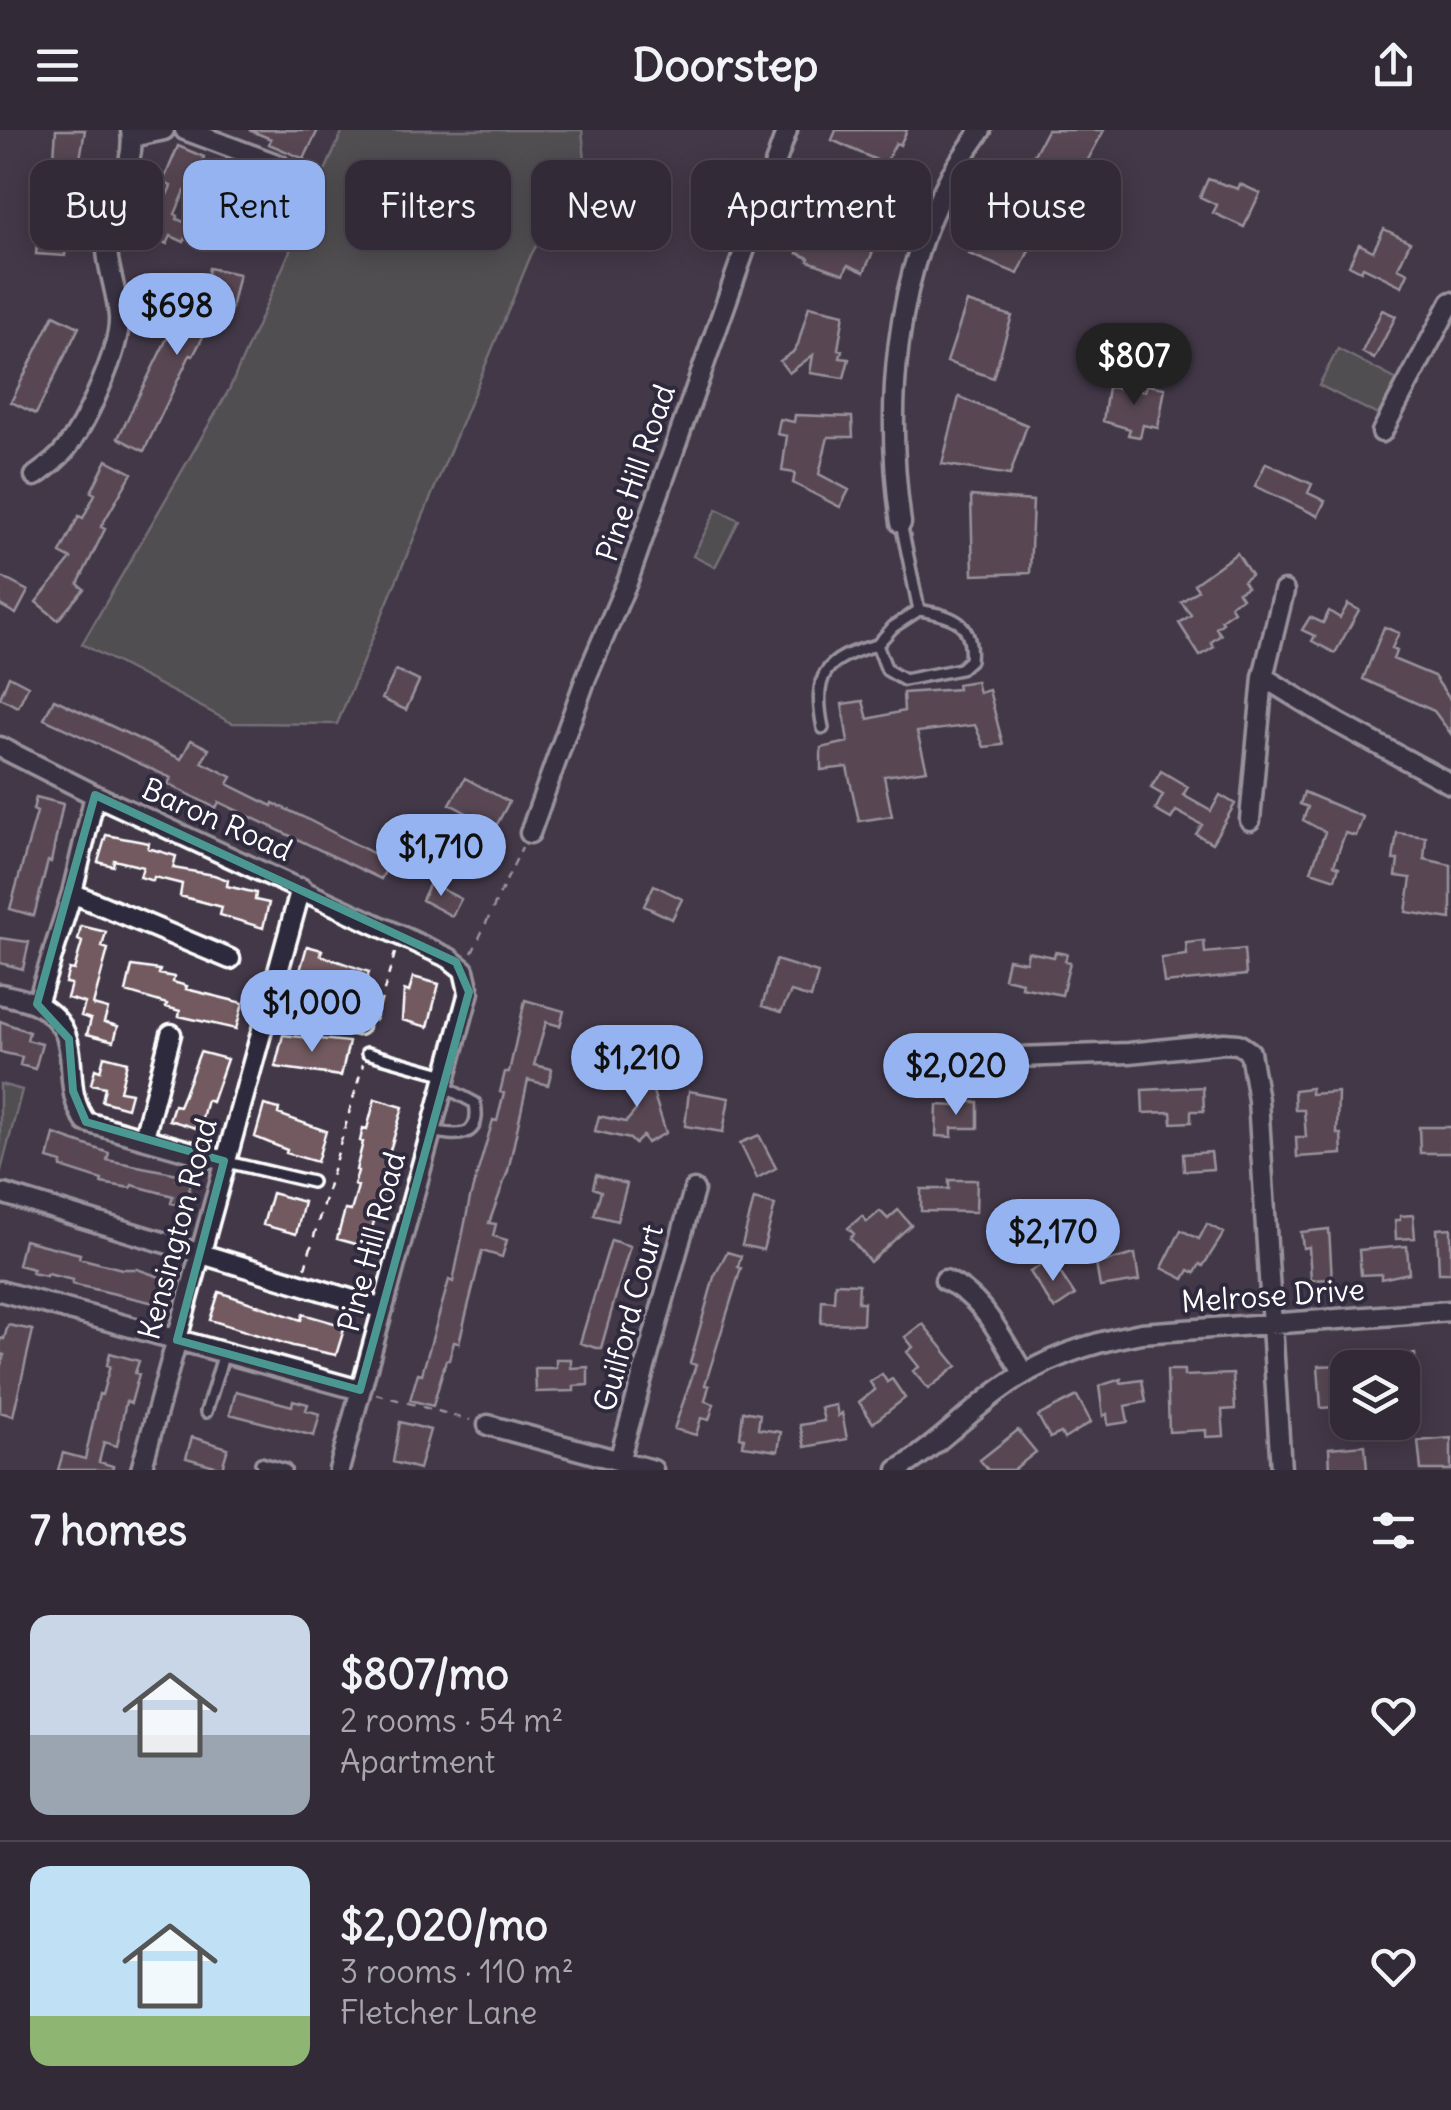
<!DOCTYPE html>
<html lang="en">
<head>
<meta charset="utf-8">
<style>
  :root { --surface:#322a36; --page:#3a323e; --text:#f1f3f6; --muted:#a8a7ad; --line:#4d4651; --accent:#95b2f1 }
  body { margin:0; font-family:Delius,sans-serif; background:var(--page); color:var(--text); height:100vh; display:flex; flex-direction:column; font-size:38px; white-space:nowrap }
  * { box-sizing:border-box; margin:0 }
  p { font-size:32px; color:var(--muted) }
  .icon { flex:none; width:55px; height:55px; fill:none; stroke:currentColor; stroke-width:2; stroke-linecap:round; stroke-linejoin:round }
  .map { position:relative; height:1340px; overflow:hidden }
  .drawer { display:flex; flex-direction:column; background:var(--surface); flex:1 }
  .drawer>* { flex:none }
  .hud { position:absolute; left:30px; top:30px; width:1392px; height:90px; display:flex; gap:20px }
  .controls { position:absolute; left:1330px; top:1220px; display:grid; gap:20px }
  .controls a { display:grid; place-items:center; width:90px; height:90px; border-radius:20px; background:var(--surface); box-shadow:0 5px 25px #0003,0 0 0 2px var(--line); font-size:50px }
  .price { position:absolute; translate:-50% -85px; padding:0 22px; border-radius:35px; background:var(--accent); color:#111; font-size:32px; line-height:65px; filter:drop-shadow(0 2px 5px #0008) }
  .price::after { content:''; position:absolute; left:50%; top:60px; width:30px; height:22px; margin-left:-15px; background:inherit; clip-path:polygon(0 0,100% 0,50% 100%) }
  .price.active { background:#222; color:#fff }
  ul { padding:0; list-style:none }
  li { display:flex; align-items:center; gap:30px; height:250px; padding:0 30px }
  li+li { border-top:2px solid var(--line) }
  li span { display:grid; place-items:center; flex:none; width:280px; height:200px; border-radius:20px; color:#555 }
  li>.icon { margin-inline-start:auto }
  span .icon { width:120px; height:120px; fill:#fffc; stroke-width:1 }
  li b { font-size:42px }
  h2 { display:flex; justify-content:space-between; align-items:center; height:120px; padding:0 30px; font-size:42px }
  .tag { padding:0 35px; border-radius:20px; background:var(--surface); box-shadow:0 5px 25px #0003,0 0 0 2px var(--line); font-size:35px; line-height:90px }
  .tag.active { background:var(--accent); color:#111 }
  header { display:flex; justify-content:space-between; align-items:center; height:130px; padding:0 30px; background:var(--surface); font-size:45px; font-weight:700 }
  .map>svg:first-child { display:block }
  .green { fill:#5f685b; stroke:#afb4ad; stroke-width:2.5 }
  .building { fill:#725a61; stroke:#fff; stroke-width:2.5 }
  .lines { fill:none; stroke-linecap:round; stroke-linejoin:round }
  .service-casing { stroke:#fff; stroke-width:16 }
  .minor-casing { stroke:#fff; stroke-width:25 }
  .path { stroke:#fff; stroke-width:2.5; stroke-dasharray:8 8; stroke-linecap:butt }
  .service { stroke:#2f2a3d; stroke-width:9 }
  .minor { stroke:#2f2a3d; stroke-width:18 }
  .marked { fill:none; stroke:#4b9892; stroke-width:8; stroke-linejoin:round }
  .labels { text-anchor:middle; stroke-width:8; stroke-linejoin:round; paint-order:stroke }
  .street-label { font-size:30px; fill:#fff; stroke:#2f2a3d }
</style>
</head>
<body>
<header><svg class="icon" aria-label="menu" viewBox="0 0 24 24"><path d="M4 6h16M4 12h16M4 18h16"/></svg>Doorstep<svg class="icon" aria-label="share" viewBox="0 0 24 24"><path d="M12 15V3M7 8l5-5 5 5M5 13v7h14v-7"/></svg></header>
<div class="map">
<svg width="1451" height="1340" viewBox="0 0 1451 1340">
  <rect width="100%" height="100%" fill="#433848"/>
  <filter id="ink" filterUnits="userSpaceOnUse"><feTurbulence type="fractalNoise" baseFrequency=".01" numOctaves="2"/><feDisplacementMap in="SourceGraphic" scale="20" xChannelSelector="R" yChannelSelector="G"/><feConvolveMatrix kernelMatrix="1 2 1 2 8 2 1 2 1" color-interpolation-filters="sRGB"/></filter>
  <g filter="url(#ink)">
    <path class="green" d="M343 0H582L585 31 531 125 337 594 232 593 82 514 229 260Z
      M1338 219 1397 250 1378 285 1319 255Z
      M717 379 739 390 715 437 693 426Z
      M0 954 22 960 0 1044Z"/>
    <path class="building" d="M56 0H85L73 69H70L65 126 36 124 39 86 51 87 54 64 36 61 39 43 47 44 50 26H54Z
      M249 0H318L304 29 269 14 271 9Z
      M836 0H907L900 15 896 13 885 34 832 10Z
      M1047 0H1104L1071 61 1028 36Z
      M178 16 204 27 190 63 185 61 175 84 178 86 177 89 191 95 184 112 171 106 167 114 156 109 159 101 142 93 148 79 157 83 161 78 171 56 163 52Z
      M1208 49 1238 59 1240 54 1260 63 1244 97 1213 83 1217 75 1200 67Z
      M263 52 274 68 234 99 218 75 243 58 246 63Z
      M849 59 886 75 879 92 877 102 881 104 864 142 848 135 844 144 808 131 809 128 797 123 805 105 816 110 820 101 830 105Z
      M997 62 1045 86 1018 144 969 124Z
      M1384 99 1410 112 1398 138 1408 143 1402 156 1363 137 1361 141 1349 135 1359 114 1373 121Z
      M209 138 239 144 230 183 217 180 193 226 190 225 144 321 118 308 180 182 198 192Z
      M967 172 1012 186 993 248 947 232Z
      M809 176 844 184 838 219 842 220 840 228 849 229 844 248 810 243 813 225 789 243 780 231 793 222 798 214Z
      M1382 180 1396 186 1374 229 1362 222Z
      M54 185 79 197 36 284 11 272Z
      M1147 255 1165 258 1158 298 1143 295 1140 307 1128 305 1130 299 1103 291 1108 257 1145 261Z
      M959 267 1027 295 1010 345 942 334Z
      M795 285 852 287 853 307H828L819 344 849 360 840 377 793 353 795 343 782 341 787 306 777 304 780 289 794 292Z
      M107 330 132 343 101 397 105 399 78 454 84 459 58 490 36 472 71 429 60 423 79 386 83 388 95 364 91 362Z
      M1266 333 1312 354 1308 363 1325 371 1318 386 1255 356Z
      M971 366 1033 371 1030 443 973 445Z
      M1237 423 1251 445 1243 451 1247 457 1238 462 1242 468 1230 475 1234 481 1221 490 1223 493 1216 498 1221 505 1211 512 1214 517 1200 526 1179 493 1191 485 1181 472 1198 460 1194 454Z
      M0 446 28 461 16 484 0 475Z
      M1348 474 1359 480 1335 523 1312 511 1315 506 1302 500 1310 487 1323 493 1329 481 1340 488Z
      M1384 497 1399 503 1392 518 1397 520 1393 529 1434 546 1451 571V604L1434 581 1363 549Z
      M396 540 419 551 406 580 382 569Z
      M9 546 28 556 18 577 0 568Z
      M976 551 979 563 989 560 1003 615 984 617 975 595 917 602 927 640 884 646 892 686 859 691 847 637 821 640V618L848 612 842 574 863 571 868 589 904 581 903 563 958 559 957 554Z
      M54 569 181 629 191 610 209 619 202 632 232 647 228 654 272 676 273 673 303 687 390 732 381 749 219 672 216 678 168 654 171 648 44 589Z
      M1161 641 1188 657 1183 665 1211 681 1220 665 1235 674 1212 713 1196 704 1202 695 1176 681 1171 689 1155 680 1163 665 1151 658Z
      M465 648 509 672 495 698 450 674Z
      M1304 662 1363 687 1356 706 1345 703 1334 735 1339 737 1335 749 1311 741 1325 702 1303 690 1308 677 1300 674Z
      M36 667 63 674 51 732 48 731 34 786 10 779 37 682 33 680Z
      M1397 703 1426 707 1424 729 1451 735V789L1406 782 1411 748 1396 746 1398 730H1393Z
      M106 705 149 713 148 718 176 726 173 738 214 745 228 750 227 756 256 763 255 770 269 773 263 798 220 785 222 777 180 766 182 754 154 747 153 751 140 747 143 737 114 730 113 736 98 732Z
      M430 753 461 769 452 786 422 770Z
      M654 755 682 769 672 789 644 776Z
      M81 796 106 802 102 817 108 819 93 875 108 879 104 892 118 896 114 911 87 904 91 889 81 886 85 873 67 868 71 854 65 853 69 839 74 840 82 812 78 810Z
      M0 808 29 812 23 839 0 833Z
      M1204 811 1205 823 1244 819 1246 845 1164 853 1161 828 1187 825 1186 813Z
      M307 816 322 820 320 825 369 842 360 873 328 863 329 860 298 848Z
      M1028 822 1054 827 1055 822 1067 824 1065 831 1070 832 1062 865 1021 857 1022 852 1004 848 1008 829 1026 832Z
      M776 830 818 843 811 868 791 862 781 882 762 876Z
      M132 836 160 840 159 844 174 847 173 852 187 856 186 859 243 873 236 899 179 886 180 881 166 877 167 874 126 862Z
      M413 847 439 854 428 897 402 890 404 860 409 862Z
      M525 870 564 881 560 896 546 892 534 935 552 939 548 955 528 950 508 1041 489 1093 496 1094 493 1106 507 1110 502 1127 482 1121 459 1213 454 1212 449 1230H446L433 1276 410 1270 418 1243 422 1244 449 1150 453 1152 470 1068 493 990 497 991 504 963 500 962 505 942H509Z
      M0 891 29 902 27 910 42 914 35 939 20 935 22 927 0 922Z
      M283 905 349 912 341 946 275 937Z
      M200 922 227 929 212 972 207 970 199 999 169 990 174 975 179 976 184 964Z
      M104 926 127 932 120 961 131 963 127 978 102 971 105 957 91 954 95 939 100 941Z
      M644 933 666 1003 647 1013 643 1006 635 1014 630 1009 595 1001 599 986 626 992 636 980 621 941Z
      M1203 957 1204 981H1191V992L1172 993 1171 982 1143 983 1142 960Z
      M1311 958V964L1338 962 1337 1004H1341L1342 1024 1297 1027 1296 1007H1306L1304 980H1295L1294 960Z
      M689 961 729 968 723 1002 685 996Z
      M375 969 403 977 382 1047 380 1063H383L366 1117 337 1109 345 1080 351 1081 354 1071 358 1056 354 1055 358 1041 356 1040 363 1012 360 1011 363 998 367 999Z
      M956 972H978V998H952V1007L936 1006 937 975 956 976Z
      M264 975 279 979 278 984 326 1001 317 1032 286 1023 287 1020 255 1007Z
      M1419 997H1451V1023H1420Z
      M54 1004 109 1023 107 1030 178 1044 177 1049 191 1053 185 1076 171 1073 173 1066 132 1055 131 1058 101 1053 102 1050 61 1037 62 1033 48 1029Z
      M759 1005 776 1038 757 1048 740 1013Z
      M1211 1022 1213 1039 1184 1041 1183 1024Z
      M596 1045 627 1054 617 1091 594 1085 601 1061 593 1058Z
      M949 1050H977L976 1082 921 1081V1059H949Z
      M272 1063 304 1072 296 1104 263 1095Z
      M754 1069 775 1075 763 1120 742 1115Z
      M1019 1076 1026 1088 1020 1092 1032 1110 1004 1128 996 1116 1002 1112 991 1096Z
      M898 1080 911 1095 870 1132 850 1108 854 1104 848 1098 862 1086 867 1092 880 1081 888 1089Z
      M1413 1085 1415 1108 1396 1109 1395 1090H1400V1086Z
      M1207 1094 1224 1103 1203 1136 1200 1134 1195 1143 1189 1140 1184 1149 1162 1138 1181 1100 1199 1109Z
      M1451 1098V1143H1439L1437 1099Z
      M1329 1099 1332 1149 1311 1150 1309 1117 1303 1118 1301 1102Z
      M24 1110 80 1124 79 1128 122 1139H137L166 1149 159 1174 72 1154 73 1150 47 1144 46 1146 32 1143 33 1139 18 1135Z
      M611 1110 630 1116 601 1218H596L580 1213Z
      M1407 1116 1409 1143 1381 1149V1144L1361 1145 1359 1120Z
      M727 1122 741 1126 738 1137 741 1138 705 1255 709 1256 705 1271 714 1274 709 1290 701 1288 696 1305 674 1299 696 1235 690 1233 714 1147Z
      M1135 1124 1139 1151 1100 1157 1096 1134Z
      M1051 1129 1075 1165 1054 1179 1030 1142Z
      M835 1153 859 1154 858 1172H864L863 1194 821 1193 822 1170 834 1171Z
      M219 1162 301 1190 303 1184 345 1196 336 1225 293 1216 210 1190Z
      M923 1194 957 1236 928 1259 913 1241 919 1237 907 1222 913 1217 905 1207Z
      M8 1195 33 1200 13 1286 0 1282V1238L4 1225 0 1224V1208L4 1209Z
      M110 1223 139 1231 135 1243 139 1244 131 1273 126 1271 117 1316 104 1312 99 1332 113 1336 112 1340H58L63 1323 85 1329 99 1264 102 1265 110 1236 107 1235Z
      M1381 1224H1415L1419 1282 1404 1283 1402 1238H1352V1228Z
      M556 1229H571V1238L588 1237V1255L574 1256V1261L536 1262 535 1238H556Z
      M1344 1235 1348 1276 1321 1278 1318 1236Z
      M1167 1240H1184V1246L1233 1244 1235 1279 1222 1280 1224 1306 1206 1307V1300L1169 1302Z
      M882 1244 887 1252 892 1249 905 1268 873 1293 859 1272 875 1260 870 1252Z
      M1121 1249V1253L1142 1250 1146 1272 1125 1276 1128 1292 1108 1295 1107 1284 1103 1286 1099 1256Z
      M236 1261 292 1276 293 1270 308 1274 306 1280 320 1284 314 1306 230 1284Z
      M1077 1266 1091 1292 1064 1309 1061 1303 1050 1308 1038 1286Z
      M836 1275 838 1286 842 1283 847 1309 805 1317 800 1295 824 1291 821 1278Z
      M743 1281 760 1284 758 1299 781 1302 778 1321 743 1316 744 1308 740 1307Z
      M400 1292 430 1300 419 1339 393 1332Z
      M1018 1300 1036 1322 1013 1340H988L980 1330Z
      M192 1307 228 1318 222 1338 186 1328Z
      M1451 1308V1340H1421L1418 1311Z
      M1365 1315 1367 1340H1330L1329 1318Z"/>
    <g class="lines">
      <g class="service-casing">
        <path id="service" d="M901 393 919 480C951 486 974 490 970 530L960 539 904 550 887 540 877 515 893 497 919 480
          M823 598C812 545 825 528 877 515
          M367 923 446 945
          M431 1001C456 1006 482 1010 475 973L443 956
          M227 1032 312 1052
          M206 1282 224 1223
          M261 1333 285 1340"/>
      </g>
      <g class="minor-casing">
        <path id="minor" d="M185 0 279 35
          M132 7 164 0
          M1382 302 1451 172
          M35 346C46 338 56 331 64 321 85 296 121 218 119 187 117 155 102 129 108 96 114 62 136 36 131 0
          M901 393C885 278 894 149 951 45 960 30 971 15 981 0
          M1263 547 1338 593 1451 654
          M0 617 95 665 449 828 464 840 469 862 339 1340
          M1250 690 1263 547 1284 461
          M530 703 586 548 628 450 787 0
          M72 763 230 829
          M0 864C12 867 27 869 38 875 91 905 56 951 86 992L224 1031
          M271 870 358 895
          M37 874 72 763 95 665
          M938 930 1129 923 1224 913 1238 914 1250 922 1258 970 1281 1340
          M144 1007 171 904
          M4 1064 383 1179
          M945 1150C984 1167 1002 1209 1024 1244
          M0 1161 360 1260
          M488 1295 653 1340
          M619 1331 694 1060
          M141 1340 301 758
          M898 1340C934 1318 964 1287 997 1262 1040 1229 1089 1213 1141 1203L1451 1181"/>
      </g>
      <path class="path" d="M472 823 522 717
        M375 892 395 823
        M305 1138 363 934
        M376 1264 470 1290"/>
      <use href="#service" class="service"/>
      <use href="#minor" class="minor"/>
    </g>
  </g>
  <path d="M0 0H1451V1340H0ZM95 665 456 832 469 862 360 1260 177 1210 224 1031 86 992 73 961 69 909 37 874Z" fill="#433848" fill-opacity=".55" fill-rule="evenodd"/>
  <path class="marked" d="M95 665 456 832 469 862 360 1260 177 1210 224 1031 86 992 73 961 69 909 37 874Z"/>
  <g class="labels">
    <g class="street-label">
      <text transform="translate(636 343) rotate(-71)" y="10">Pine Hill Road</text>
      <text transform="translate(217 690) rotate(24)" y="10">Baron Road</text>
      <text transform="translate(178 1099) rotate(-75)" y="10">Kensington Road</text>
      <text transform="translate(372 1112) rotate(-75)" y="10">Pine Hill Road</text>
      <text transform="translate(1273 1166) rotate(-4)" y="10">Melrose Drive</text>
      <text transform="translate(629 1188) rotate(-75)" y="10">Guilford Court</text>
    </g>
  </g>
</svg>
<div class="controls">
<a><svg class="icon" aria-label="layers" viewBox="0 0 24 24"><path d="M12 4l9 5-9 5-9-5zM3 14l9 5 9-5"/></svg></a>
</div>
<b class="price" style="left:177px;top:228px">$698</b>
<b class="price active" style="left:1134px;top:278px">$807</b>
<b class="price" style="left:441px;top:769px">$1,710</b>
<b class="price" style="left:312px;top:925px">$1,000</b>
<b class="price" style="left:637px;top:980px">$1,210</b>
<b class="price" style="left:956px;top:988px">$2,020</b>
<b class="price" style="left:1053px;top:1154px">$2,170</b>
<div class="hud">
<a class="tag">Buy</a>
<a class="tag active">Rent</a>
<a class="tag">Filters</a>
<a class="tag">New</a>
<a class="tag">Apartment</a>
<a class="tag">House</a>
</div>
</div>
<section class="drawer">
<h2>7 homes<svg class="icon" aria-label="filters" viewBox="0 0 24 24"><path d="M4 7h16M4 17h16"/><circle cx="9" cy="7" r="2"/><circle cx="15" cy="17" r="2"/></svg></h2>
<ul>
<li><span style="background:linear-gradient(#c9d6e8 60%,#9aa5b1 0)"><svg class="icon" aria-label="home" viewBox="0 0 24 24"><path d="M3 11l9-7 9 7M6 9v11h12V9"/></svg></span><div><b>$807/mo</b><p>2 rooms · 54 m²</p><p>Apartment</p></div><svg class="icon" aria-label="heart" viewBox="0 0 24 24"><path d="M12 20l-8-8c-3-5 5-10 8-4 3-6 11-1 8 4z"/></svg></li>
<li><span style="background:linear-gradient(#bfe0f5 75%,#8fb573 0)"><svg class="icon" aria-label="home" viewBox="0 0 24 24"><path d="M3 11l9-7 9 7M6 9v11h12V9"/></svg></span><div><b>$2,020/mo</b><p>3 rooms · 110 m²</p><p>Fletcher Lane</p></div><svg class="icon" aria-label="heart" viewBox="0 0 24 24"><path d="M12 20l-8-8c-3-5 5-10 8-4 3-6 11-1 8 4z"/></svg></li>
</ul>
</section>
</body>
</html>
